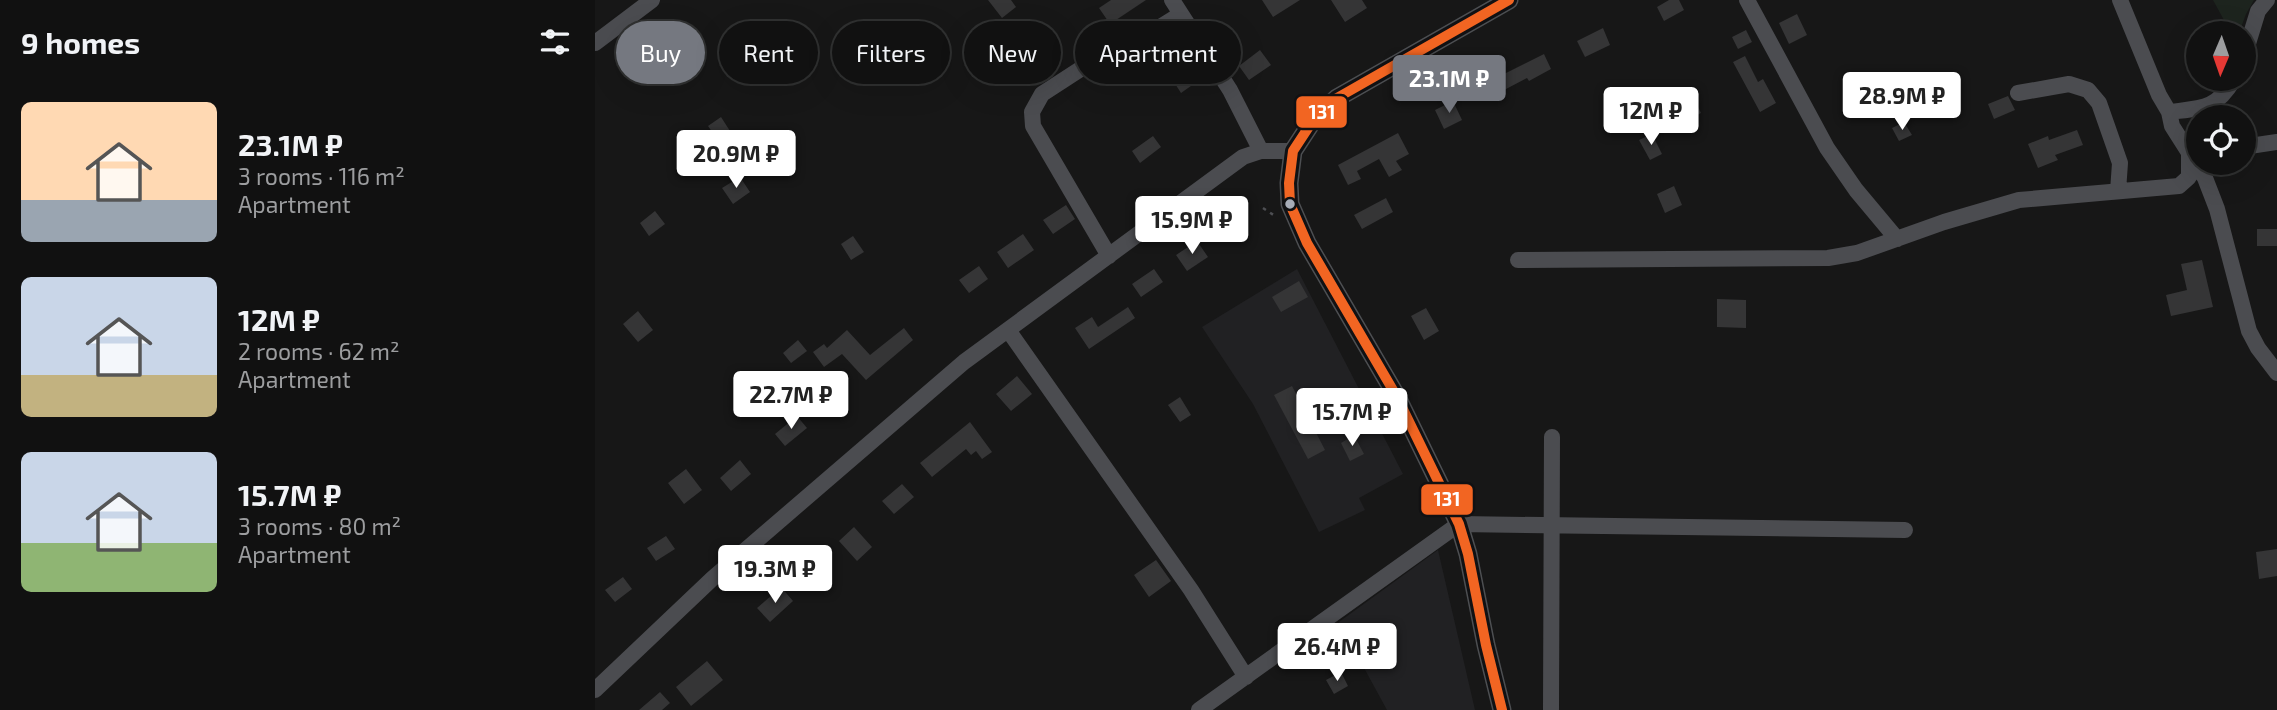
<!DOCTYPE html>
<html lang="en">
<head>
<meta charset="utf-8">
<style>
  :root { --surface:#111; --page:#1a1a1a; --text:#f1f3f6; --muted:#9c9d9f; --line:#303131; --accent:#757880 }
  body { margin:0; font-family:"Exo 2",sans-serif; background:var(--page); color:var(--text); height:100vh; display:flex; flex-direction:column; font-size:26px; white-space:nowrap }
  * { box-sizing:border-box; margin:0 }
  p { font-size:23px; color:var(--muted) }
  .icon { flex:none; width:38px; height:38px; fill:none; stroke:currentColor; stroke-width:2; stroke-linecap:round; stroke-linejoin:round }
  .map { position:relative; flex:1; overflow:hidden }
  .drawer { display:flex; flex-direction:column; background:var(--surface); width:595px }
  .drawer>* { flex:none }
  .hud { position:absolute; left:21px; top:21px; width:665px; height:63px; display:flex; gap:14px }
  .needle { width:46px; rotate:182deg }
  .controls { position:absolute; left:1591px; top:21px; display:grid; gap:14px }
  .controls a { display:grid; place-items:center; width:70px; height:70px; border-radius:50%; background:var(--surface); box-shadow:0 7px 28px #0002,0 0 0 2px var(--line); font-size:35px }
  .price { position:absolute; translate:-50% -60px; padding:0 16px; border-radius:7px; background:#fff; color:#222; font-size:23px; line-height:46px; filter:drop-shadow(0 2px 4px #0008) }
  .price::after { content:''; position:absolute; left:50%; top:42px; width:21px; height:16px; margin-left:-10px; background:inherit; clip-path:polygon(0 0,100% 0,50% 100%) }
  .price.active { background:var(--accent); color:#fff }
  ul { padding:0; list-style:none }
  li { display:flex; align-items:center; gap:21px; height:175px; padding:0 21px }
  li span { display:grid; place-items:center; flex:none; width:196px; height:140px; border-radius:10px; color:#555 }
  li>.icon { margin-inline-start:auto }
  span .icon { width:84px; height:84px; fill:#fffc; stroke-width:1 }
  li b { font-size:30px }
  h2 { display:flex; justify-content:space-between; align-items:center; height:84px; padding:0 21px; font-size:30px }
  .chip { padding:0 24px; border-radius:32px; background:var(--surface); box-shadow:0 7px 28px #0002,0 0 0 2px var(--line); font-size:24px; line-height:63px }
  .chip.active { background:var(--accent); color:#fff }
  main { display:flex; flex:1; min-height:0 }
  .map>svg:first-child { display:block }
  .built { fill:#212123 }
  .green { fill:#1d241e }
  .building { fill:#353536 }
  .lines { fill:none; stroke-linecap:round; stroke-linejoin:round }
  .path { stroke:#4d4e52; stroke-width:2.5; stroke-dasharray:3.5 5; stroke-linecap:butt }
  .minor { stroke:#4b4c50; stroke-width:16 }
  .major { stroke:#4d4f52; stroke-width:19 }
  .bus-1-casing { stroke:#111113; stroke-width:16 }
  .bus-1 { stroke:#f26522; stroke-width:10 }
  .bus-dot { fill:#a8adb8; stroke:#111113; stroke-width:2.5 }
  .line-badge { stroke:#111113; stroke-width:2.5 }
  .badge-label { font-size:19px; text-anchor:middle; font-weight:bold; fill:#fff }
</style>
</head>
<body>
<main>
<section class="drawer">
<h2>9 homes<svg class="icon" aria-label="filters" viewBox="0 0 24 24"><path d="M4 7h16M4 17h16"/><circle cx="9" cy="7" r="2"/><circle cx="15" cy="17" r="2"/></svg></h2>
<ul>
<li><span style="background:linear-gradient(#ffd9b3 70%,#9aa5b1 0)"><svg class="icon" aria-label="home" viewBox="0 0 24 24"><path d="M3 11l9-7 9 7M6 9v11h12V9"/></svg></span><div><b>23.1M ₽</b><p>3 rooms · 116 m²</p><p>Apartment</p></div></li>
<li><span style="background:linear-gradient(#c9d6e8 70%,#c2b280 0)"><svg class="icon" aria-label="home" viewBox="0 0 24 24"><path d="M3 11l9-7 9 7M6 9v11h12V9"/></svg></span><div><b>12M ₽</b><p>2 rooms · 62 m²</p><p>Apartment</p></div></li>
<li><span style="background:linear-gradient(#c9d6e8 65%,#8fb573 0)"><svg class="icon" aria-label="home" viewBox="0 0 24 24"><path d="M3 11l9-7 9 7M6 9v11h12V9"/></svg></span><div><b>15.7M ₽</b><p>3 rooms · 80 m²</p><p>Apartment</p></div></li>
</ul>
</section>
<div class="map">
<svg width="1682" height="710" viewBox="0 0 1682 710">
  <rect width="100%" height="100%" fill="#171717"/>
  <path class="built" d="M702 269 808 474 764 498 770 510 724 532 658 404 607 327Z
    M843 550 880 710H792L744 622Z"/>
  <path class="green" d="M1618 0H1659L1651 14 1644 33H1636Z"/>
  <path class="building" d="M393 0H416L421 7 407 18Z
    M516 0H551L515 24 504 8Z
    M667 0H705L678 17Z
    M736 0H767L772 8 750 22Z
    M1074 0H1084L1089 10 1069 21 1062 7Z
    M1202 14 1212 35 1194 44 1184 23Z
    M1008 28 1015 45 990 57 982 41Z
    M1151 30 1157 42 1143 49 1137 37Z
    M665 50 676 65 654 80 644 66Z
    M949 54 956 69 934 81 932 78 894 98 887 85Z
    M1150 56 1163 82 1168 79 1181 103 1165 112 1138 62Z
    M591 65 603 81 586 93 575 76Z
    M1413 96 1420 110 1399 119 1393 104Z
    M1098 97 1106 113 1094 119 1086 103Z
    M858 101 867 120 849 129 840 110Z
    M126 117 135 131 122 139 113 126Z
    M1309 122 1317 135 1304 141 1297 128Z
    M1482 130 1488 145 1460 155 1463 160 1443 168 1433 144 1453 136 1454 140Z
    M803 133 814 154 801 161 807 170 794 177 784 159 762 171 766 179 753 185 743 165Z
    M1057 134 1067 154 1055 160 1044 140Z
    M558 136 566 147 545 163 537 151Z
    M145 177 155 192 138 204 127 188Z
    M1079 186 1087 205 1070 213 1062 194Z
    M791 198 798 212 767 229 759 215Z
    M471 205 480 219 458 234 448 220Z
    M60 211 70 224 54 236 45 223Z
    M1662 229H1682V246H1662Z
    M428 234 439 250 413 268 402 252Z
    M258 236 269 252 256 260 246 244Z
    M602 241 613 257 592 271 581 255Z
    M1607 260 1618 307 1576 316 1571 295 1592 290 1586 264Z
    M384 266 393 279 374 293 364 280Z
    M559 269 568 282 546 297 537 284Z
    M704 281 713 297 686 312 677 297Z
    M1122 299 1151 300V328L1122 327Z
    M533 307 540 318 494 349 480 328 497 317 503 327Z
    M831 308 844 331 829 340 816 316Z
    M43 311 58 330 43 342 28 324Z
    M309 328 318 340 271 380 247 354 229 367 218 352 229 344 232 348 252 330 275 355Z
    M203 340 212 351 196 363 188 353Z
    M422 376 437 394 416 411 401 394Z
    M697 386 730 450 713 459 679 395Z
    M585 397 596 415 585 422 573 405Z
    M202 416 212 428 190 446 180 434Z
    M375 422 397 452 387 459 381 451 376 455 371 449 337 477 325 463Z
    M759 435 769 454 755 461 746 443Z
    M145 460 156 474 136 491 125 478Z
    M91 469 107 490 89 504 73 483Z
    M307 484 319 497 299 514 287 501Z
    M259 527 277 547 262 561 244 541Z
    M71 536 80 549 61 561 52 548Z
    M1682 549V576L1664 579 1661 552Z
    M561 560 576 581 554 597 539 575Z
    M28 577 37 589 20 602 10 590Z
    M186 587 198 601 175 622 162 608Z
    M112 661 128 680 96 706 81 687Z
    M746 672 753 686 739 694 731 680Z
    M65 692 75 703 67 710H44Z"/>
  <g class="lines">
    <path class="path" d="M668 208 680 216"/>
    <path class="minor" d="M577 0 635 90 666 151
      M1152 0 1232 148 1261 190 1302 239
      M1525 0 1564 95 1574 112 1577 126 1610 178 1622 209 1654 331 1663 348 1682 373
      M0 43 57 0
      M1648 60 1663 11 1672 0
      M1423 93 1474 84 1493 90 1504 103 1525 163 1523 191
      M1574 112C1607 108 1621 110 1639 79
      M1648 147 1682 142
      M514 256 438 126 437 112 447 94 521 46 539 38 549 37 586 14
      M923 260 1233 258 1262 253 1349 222 1424 200 1584 186 1594 177V155L1603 140
      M413 330 596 590 651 677
      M0 690 118 578 369 362 648 157 666 151H698
      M604 710 864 524 1310 530
      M956 710 957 437"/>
    <path class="major" d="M907 710 891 645 873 554 864 524 802 397 712 243 695 204 694 183 698 151 719 119 742 98 914 0"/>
    <g class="bus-1-casing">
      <path id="bus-1" d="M907 710 891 645 873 554 864 524 802 397 712 243 695 204 694 183 698 151 719 119 742 98 914 0"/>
    </g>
    <use href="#bus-1" class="bus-1"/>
  </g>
  <circle class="bus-dot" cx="695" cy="204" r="6"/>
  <g class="line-badge">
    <rect x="700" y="95" width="53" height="34" rx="7" fill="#f26522"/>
    <rect x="825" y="483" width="54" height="33" rx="7" fill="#f26522"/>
  </g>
  <g class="badge-label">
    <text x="727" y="119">131</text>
    <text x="852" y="506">131</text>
  </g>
</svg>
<div class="controls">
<a><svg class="needle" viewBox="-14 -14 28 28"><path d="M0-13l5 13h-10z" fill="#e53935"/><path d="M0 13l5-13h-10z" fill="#9c9d9f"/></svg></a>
<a><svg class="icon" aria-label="locate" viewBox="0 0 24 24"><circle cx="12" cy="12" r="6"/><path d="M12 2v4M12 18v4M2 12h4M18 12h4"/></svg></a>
</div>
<b class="price active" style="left:854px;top:115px">23.1M ₽</b>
<b class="price" style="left:1307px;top:132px">28.9M ₽</b>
<b class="price" style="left:1056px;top:147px">12M ₽</b>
<b class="price" style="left:141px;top:190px">20.9M ₽</b>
<b class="price" style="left:597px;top:256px">15.9M ₽</b>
<b class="price" style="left:196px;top:431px">22.7M ₽</b>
<b class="price" style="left:757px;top:448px">15.7M ₽</b>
<b class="price" style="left:180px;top:605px">19.3M ₽</b>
<b class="price" style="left:742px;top:683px">26.4M ₽</b>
<div class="hud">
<a class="chip active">Buy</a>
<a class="chip">Rent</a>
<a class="chip">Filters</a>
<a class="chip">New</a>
<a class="chip">Apartment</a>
</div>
</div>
</main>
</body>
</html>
